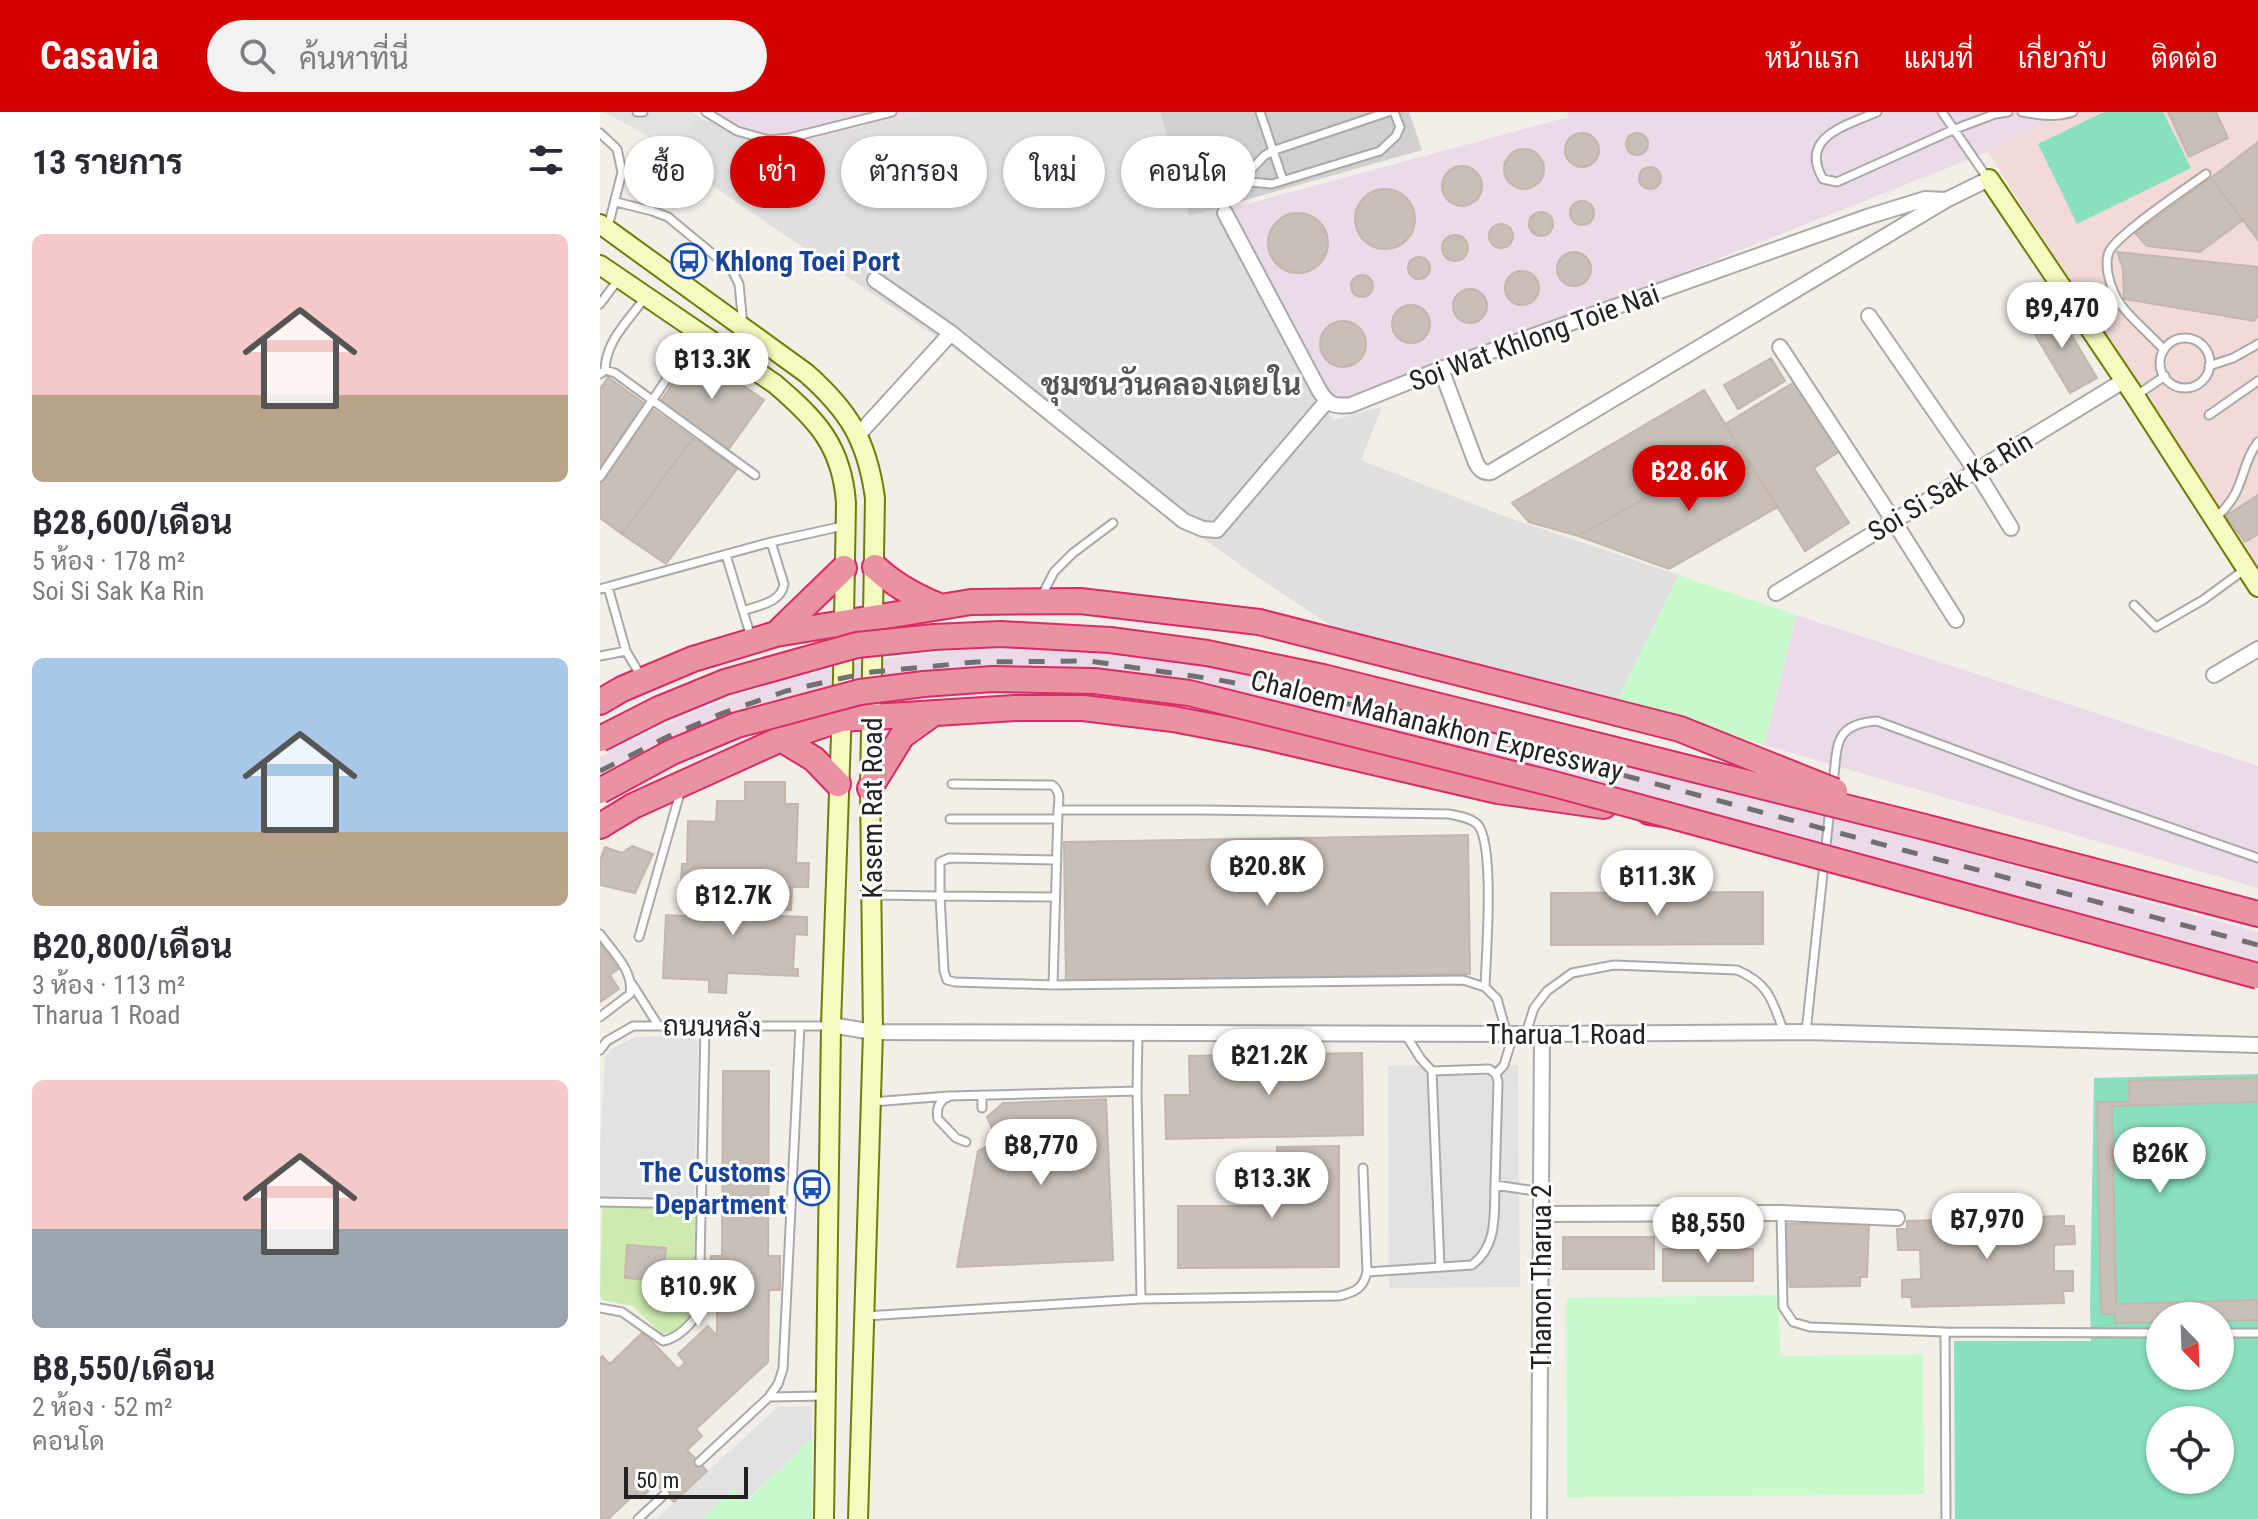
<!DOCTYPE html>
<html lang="th">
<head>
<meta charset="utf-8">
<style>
  :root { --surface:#fff; --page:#f2f2f3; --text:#2b2b33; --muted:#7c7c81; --accent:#d40000 }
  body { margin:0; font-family:"Roboto Condensed",Sarabun,sans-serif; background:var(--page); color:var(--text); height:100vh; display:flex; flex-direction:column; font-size:30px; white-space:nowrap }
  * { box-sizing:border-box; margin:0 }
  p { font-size:26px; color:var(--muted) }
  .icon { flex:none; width:44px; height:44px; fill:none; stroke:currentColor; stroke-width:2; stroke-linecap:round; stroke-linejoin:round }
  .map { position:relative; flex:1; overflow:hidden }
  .drawer { display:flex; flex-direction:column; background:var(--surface); width:600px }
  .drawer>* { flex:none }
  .hud { position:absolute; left:24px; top:24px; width:760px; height:72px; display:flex; gap:16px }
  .needle { width:52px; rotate:157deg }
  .fabs { position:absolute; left:1546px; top:1190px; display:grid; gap:16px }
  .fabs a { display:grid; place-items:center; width:88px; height:88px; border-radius:50%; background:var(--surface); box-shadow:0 2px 6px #0004; font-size:40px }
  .scale { position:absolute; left:24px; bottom:20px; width:124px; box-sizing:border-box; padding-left:8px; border:4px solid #222; border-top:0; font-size:22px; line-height:28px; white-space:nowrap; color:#222; -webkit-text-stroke:6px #fff; paint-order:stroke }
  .price { position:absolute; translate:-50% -68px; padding:0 18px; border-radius:28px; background:#fff; color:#222; font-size:26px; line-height:52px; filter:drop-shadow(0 2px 4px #0008) }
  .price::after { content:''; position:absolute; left:50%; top:48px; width:24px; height:18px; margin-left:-12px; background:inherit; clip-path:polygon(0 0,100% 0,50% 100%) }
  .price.active { background:var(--accent); color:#fff }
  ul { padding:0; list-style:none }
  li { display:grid; align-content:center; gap:16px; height:424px; padding:0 32px }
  li span { display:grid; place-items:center; height:248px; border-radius:12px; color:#555 }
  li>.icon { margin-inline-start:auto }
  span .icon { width:144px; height:144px; fill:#fffc; stroke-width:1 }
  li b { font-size:34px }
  h2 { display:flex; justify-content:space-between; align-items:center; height:96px; padding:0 32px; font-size:34px }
  .tag { padding:0 28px; border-radius:36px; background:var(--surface); box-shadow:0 2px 6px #0004; font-size:28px; line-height:72px }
  .tag.active { background:var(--accent); color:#fff }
  header { display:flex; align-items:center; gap:48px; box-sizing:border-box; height:112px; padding:0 40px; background:var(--accent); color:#fff }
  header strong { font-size:38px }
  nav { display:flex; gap:44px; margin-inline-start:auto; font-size:28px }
  .search { width:560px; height:72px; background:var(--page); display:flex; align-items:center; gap:20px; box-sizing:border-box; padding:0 28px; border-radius:44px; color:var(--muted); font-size:30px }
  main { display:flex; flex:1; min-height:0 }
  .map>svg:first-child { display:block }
  .residential { fill:#e0dfdf }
  .commercial { fill:#f2dad9 }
  .industrial { fill:#ebdbe8 }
  .religious { fill:#d0d0d0 }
  .grass { fill:#cdebb0 }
  .park { fill:#c8facc }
  .pitch { fill:#88e0be; fill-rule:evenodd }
  .parking { fill:#e2e2e2 }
  .building { fill:#c7bfb8; stroke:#c4b6ab; stroke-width:2 }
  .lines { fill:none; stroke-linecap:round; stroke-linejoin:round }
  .lane-casing { stroke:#a9a9a9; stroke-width:11 }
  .street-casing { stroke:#a9a9a9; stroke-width:18 }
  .secondary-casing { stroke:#707d05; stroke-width:22 }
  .highway-casing { stroke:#dc2a67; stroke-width:28 }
  .lane { stroke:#fff; stroke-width:7 }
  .street { stroke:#fff; stroke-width:14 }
  .secondary { stroke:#f7fabf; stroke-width:18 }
  .highway { stroke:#e892a2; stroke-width:24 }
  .rail { stroke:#707070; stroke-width:5; stroke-dasharray:16 16; stroke-linecap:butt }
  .highway-bridge-casing { stroke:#dc2a67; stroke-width:28; stroke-linecap:butt }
  .highway-bridge { stroke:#e892a2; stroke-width:24 }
  .labels { text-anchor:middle; stroke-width:6; stroke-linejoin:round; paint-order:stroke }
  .transit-label { font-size:28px; font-weight:bold; fill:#164399; stroke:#fff; text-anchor:start }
  .street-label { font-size:28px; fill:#222; stroke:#fff }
  .neighbourhood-label { font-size:30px; font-weight:bold; fill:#555; stroke:#fff }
</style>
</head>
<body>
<header>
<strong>Casavia</strong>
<div class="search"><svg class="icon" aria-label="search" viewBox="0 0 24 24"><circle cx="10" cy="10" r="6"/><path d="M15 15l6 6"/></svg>ค้นหาที่นี่</div>
<nav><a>หน้าแรก</a><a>แผนที่</a><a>เกี่ยวกับ</a><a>ติดต่อ</a></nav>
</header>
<main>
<section class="drawer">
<h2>13 รายการ<svg class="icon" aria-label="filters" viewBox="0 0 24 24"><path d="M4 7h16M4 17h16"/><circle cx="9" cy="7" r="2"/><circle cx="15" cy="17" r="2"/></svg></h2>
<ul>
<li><span style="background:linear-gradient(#f6c9c9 65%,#b9a48a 0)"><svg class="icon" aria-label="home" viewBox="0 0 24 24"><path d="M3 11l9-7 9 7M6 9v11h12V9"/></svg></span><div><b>฿28,600/เดือน</b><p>5 ห้อง · 178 m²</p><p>Soi Si Sak Ka Rin</p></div></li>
<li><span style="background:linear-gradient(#a9c7e8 70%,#b9a48a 0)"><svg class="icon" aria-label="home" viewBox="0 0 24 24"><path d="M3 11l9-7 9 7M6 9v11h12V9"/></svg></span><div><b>฿20,800/เดือน</b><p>3 ห้อง · 113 m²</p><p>Tharua 1 Road</p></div></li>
<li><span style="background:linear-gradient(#f6c9c9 60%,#9aa5b1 0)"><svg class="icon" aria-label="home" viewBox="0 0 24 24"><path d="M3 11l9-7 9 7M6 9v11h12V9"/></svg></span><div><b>฿8,550/เดือน</b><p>2 ห้อง · 52 m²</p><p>คอนโด</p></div></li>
</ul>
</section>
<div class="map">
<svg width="1658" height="1407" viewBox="0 0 1658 1407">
  <rect width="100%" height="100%" fill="#f2efe9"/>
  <path class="residential" d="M83 0H89L169 38 322 0H560L589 104 621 95 733 308 782 295 761 348 901 403 1079 463 1016 591 735 516 660 467 549 388 397 266 59 38Z"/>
  <path class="commercial" d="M1468 0H1658V465L1388 40Z"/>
  <path class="industrial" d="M101 0H322L169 38Z
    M967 0H1468L1388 40 734 299 625 98 968 5Z
    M1196 503 1658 654V776L1164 633Z
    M422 536 490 537 615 555 758 582 931 624 1658 820V854L1493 810 753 606 611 579 273 572 0 673V645L64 613 119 590 183 568 270 548 375 537Z"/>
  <path class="religious" d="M560 0H809L822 38 589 104Z"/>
  <path class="grass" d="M2 1095H95L94 1196 84 1213 71 1220 62 1222 32 1194 2 1188 0 1182Z"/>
  <path class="park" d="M1079 463 1196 503 1164 633 1016 591Z
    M1179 1183 1180 1244 1323 1242 1324 1382 967 1386 966 1186Z
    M212 1326V1407H102L133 1376 146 1390Z"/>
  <path class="pitch" d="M1504 0H1563L1591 56 1477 112 1438 32Z
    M1658 962V1407H1355L1354 1229H1491L1490 1196 1494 966ZM1560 1204H1620V1264H1560ZM1560 1308H1620V1368H1560Z"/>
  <path class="parking" d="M4 0H93L94 5 74 39Z
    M94 924 98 932 94 1088 0 1085V1034L5 946 11 938 35 925Z
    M918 953 920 1175 789 1176 788 954Z
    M178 1295H212V1326L145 1390 133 1376 102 1407H56Z"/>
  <path class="building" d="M1568 0H1616L1628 26 1589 45Z
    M965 38a17 17 0 1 1 34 0a17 17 0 1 1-34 0Z
    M1026 32a11 11 0 1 1 22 0a11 11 0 1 1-22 0Z
    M1658 30V128L1611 66Z
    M904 57a20 20 0 1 1 40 0a20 20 0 1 1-40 0Z
    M842 74a20 20 0 1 1 40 0a20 20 0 1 1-40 0Z
    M1039 66a11 11 0 1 1 22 0a11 11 0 1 1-22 0Z
    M1611 66 1643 108 1600 140 1547 134 1535 121Z
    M755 107a30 30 0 1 1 60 0a30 30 0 1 1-60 0Z
    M970 101a12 12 0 1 1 24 0a12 12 0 1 1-24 0Z
    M929 112a12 12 0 1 1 24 0a12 12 0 1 1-24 0Z
    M668 131a30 30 0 1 1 60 0a30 30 0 1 1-60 0Z
    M889 124a12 12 0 1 1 24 0a12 12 0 1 1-24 0Z
    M842 136a13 13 0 1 1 26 0a13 13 0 1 1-26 0Z
    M957 157a17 17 0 1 1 34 0a17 17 0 1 1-34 0Z
    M1517 140 1658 155V204L1654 209 1524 187 1523 157Z
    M808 156a11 11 0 1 1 22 0a11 11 0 1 1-22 0Z
    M905 176a17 17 0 1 1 34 0a17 17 0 1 1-34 0Z
    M751 174a11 11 0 1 1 22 0a11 11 0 1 1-22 0Z
    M853 194a17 17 0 1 1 34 0a17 17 0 1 1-34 0Z
    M792 212a19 19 0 1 1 38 0a19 19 0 1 1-38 0Z
    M1455 195 1497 266 1470 281 1428 211Z
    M720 232a23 23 0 1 1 46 0a23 23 0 1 1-46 0Z
    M94 239 164 288 128 338 60 290Z
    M1171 246 1185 269 1138 297 1124 273Z
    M8 265 45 292 0 355V277Z
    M1201 266 1245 336 1214 356 1249 411 1205 439 1125 312Z
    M1104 278 1138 333 978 424 929 410 912 391Z
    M52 297 93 326 22 422 0 406V371Z
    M93 326 137 357 66 452 22 422Z
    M1138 333 1178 395 1069 457 978 424Z
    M1658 383V422L1645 430 1626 404Z
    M145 670H185V692H198L196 751H209L208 775 81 772 82 752H87L88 709 116 710 117 689H145Z
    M868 723 870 862 466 869 464 730Z
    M32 734 53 742 35 781 0 773V749L5 735 22 741Z
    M110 772 192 776 191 798 146 796V803L207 805V823L195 822 193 857H198V864L127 861 126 881 109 880V868L63 866 66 803 108 805Z
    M1163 780V832L951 833V781Z
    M0 831 18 857 10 863 19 877 0 890Z
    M762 941 763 1023 566 1027 565 983H590L589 944Z
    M123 959H169L168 1144H180V1178H169L168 1250 96 1317 102 1324 87 1338 107 1359 74 1390 56 1372 41 1386 36 1381 8 1407H0V1247L2 1244 10 1252 43 1220 78 1257 85 1251 78 1242 108 1214 117 1224V1172H111V1144H122Z
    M1658 966V990L1512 994 1516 1192 1658 1188V1208L1620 1209V1204H1560V1210L1515 1211V1202H1501L1497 990H1529V969Z
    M506 987 513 1148 357 1155 378 1039 398 1029 387 1005 403 991Z
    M739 1034V1155L578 1156V1094H677V1035Z
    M1464 1104V1114H1474L1475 1132 1454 1133V1159H1473V1179H1463L1464 1191 1312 1195 1311 1185H1302V1168L1321 1167 1320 1138H1298L1297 1117H1307V1109Z
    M1185 1112H1269L1267 1165H1260V1174L1190 1175 1189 1165 1184 1166Z
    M963 1125H1054V1157H963Z
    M27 1133 66 1136 64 1157 54 1156 53 1168 25 1166Z
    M1063 1137H1153V1169H1063Z"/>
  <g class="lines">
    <g class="lane-casing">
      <path id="lane" d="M37 0H43
        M106 0 137 19 169 28 189 26 292 0
        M660 0 683 68
        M1277 0C1247 13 1198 25 1223 67L1237 70 1355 17 1395 2 1408 0
        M1342 0 1388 67
        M1422 0C1440 3 1455 6 1473 0
        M0 21 17 37 22 60 8 115
        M640 69 672 72 780 39 796 24 800 15 794 0
        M16 90 52 99 68 105 132 158 139 172 143 213
        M625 101 624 91 626 84 664 44 672 39 788 0
        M0 192 18 168
        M1560 251a25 25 0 1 1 50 0a25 25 0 1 1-50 0Z
        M1564 238C1551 223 1533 209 1521 193 1512 180 1503 156 1509 140 1516 123 1587 76 1606 62
        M1609 254 1633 246 1658 232
        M5 258C6 229 27 210 44 187
        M0 262 5 258 15 261 155 363
        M1537 283 1565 264
        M1609 303 1658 269
        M0 365 98 221
        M1615 407C1623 399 1631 391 1636 380 1644 364 1646 345 1658 330
        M126 443 151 525
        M8 475 26 539 42 566
        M0 477 171 430 243 414
        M441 485 454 460 473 441 513 411
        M1534 493 1556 515 1603 488 1644 458
        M143 499C159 493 181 491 184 472L171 430
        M0 544 26 539
        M1233 671C1238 635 1232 612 1277 609L1477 683 1658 746
        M352 672 452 673C461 679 459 688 458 698
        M350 707H458
        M273 783 340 784 344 859 347 868 355 870 453 873 863 868 885 875 897 887 910 933 904 953 896 962
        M455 785 340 784V750L349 746 457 748
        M0 822C13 840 34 859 30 882L0 905
        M39 825 80 681
        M32 872 58 913
        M453 873 458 698H603L849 702C859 704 872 706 878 713 895 734 886 844 885 875
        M1206 920 1230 696
        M538 921 537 979 541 1187
        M926 921 934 896 947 879 972 861 1014 853 1137 858C1170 872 1172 889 1184 920
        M805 922 821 947 832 959
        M0 938 7 929 33 914H230
        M382 983V996
        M272 990 348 984
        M366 1030 356 1026 338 1007C336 996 339 988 350 984L537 979
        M0 1090 101 1092
        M1181 1101 1183 1195 1193 1210 1210 1215 1345 1220 1560 1221
        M840 1155 832 959 889 957 896 962 898 970 895 1073 942 1080
        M767 1160 872 1153C898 1133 894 1103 895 1073
        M0 1196 22 1200 63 1229C78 1226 92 1212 99 1199L105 914
        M265 1204 541 1187 739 1184C755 1180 763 1177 767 1160L763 1056
        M1345 1220 1346 1407
        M1620 1221H1658
        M169 1285 223 1284
        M99 1350 169 1285 178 1272 183 1257 200 914
        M38 1407 65 1382"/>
    </g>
    <g class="street-casing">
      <path id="street" d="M625 101 719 278C728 293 734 295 751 293L841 257 1267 105 1325 87 1346 88
        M275 168 351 221
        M1269 204 1376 359 1411 416
        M1180 235 1293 408 1356 508
        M841 257 876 351C880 358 883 361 891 360L1346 88 1389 67
        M258 323 351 221 584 409 603 417 617 418 726 290
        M1176 481 1525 268
        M1614 563 1658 537
        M231 913 273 920 942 922 1206 920 1658 933
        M942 1102 1181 1101 1297 1106
        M939 1407 942 922"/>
    </g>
    <g class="secondary-casing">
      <path id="secondary" d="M1389 67 1535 284 1658 475
        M0 112 206 261C249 299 267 328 275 386L270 676 273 920 258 1407
        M0 153 175 272C217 308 242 334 246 391L243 566 231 913 224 1407"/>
    </g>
    <g class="highway-casing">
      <path id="highway" d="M275 455C294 473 314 484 339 494
        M176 522 244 456
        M0 590 22 577 93 547 176 522 371 490 480 489 659 510
        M181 627 214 647 238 672
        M270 676 302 624 334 601
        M1049 700 1068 703 1160 728
        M0 714 33 694 181 627 241 607 415 596H483L573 607 657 623 898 679 1004 694
        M1325 715 1658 802"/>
    </g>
    <use href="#lane" class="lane"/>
    <use href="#street" class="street"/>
    <use href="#secondary" class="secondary"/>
    <use href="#highway" class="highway"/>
    <path class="rail" d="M0 659 69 624 123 601 186 579 243 566 272 560 376 550 489 549 613 567 776 597 1658 833"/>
    <g class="highway-bridge-casing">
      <path id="highway-bridge" d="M659 510 1080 617 1235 679
        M0 627 59 597 125 570 257 533 334 525 401 522 510 528 607 541 723 565 1325 715
        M0 679 72 640 137 613 260 580 324 572 393 567 494 569 589 581 954 672 1068 703
        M1160 728 1658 864"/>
    </g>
    <use href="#highway-bridge" class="highway-bridge"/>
  </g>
  <defs>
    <g id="bus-ring" transform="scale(1.8)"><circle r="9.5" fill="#fff" stroke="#1a4fb4" stroke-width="1.5"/><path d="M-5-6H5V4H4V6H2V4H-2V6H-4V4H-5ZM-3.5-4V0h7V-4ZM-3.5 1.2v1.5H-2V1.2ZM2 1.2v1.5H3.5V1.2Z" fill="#1a4fb4"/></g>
  </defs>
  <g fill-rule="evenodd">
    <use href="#bus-ring" x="89" y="149"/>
    <use href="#bus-ring" x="212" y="1076"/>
  </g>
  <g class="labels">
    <g class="transit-label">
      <text x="115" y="159">Khlong Toei Port</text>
      <text x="186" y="1070" text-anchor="end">The Customs<tspan x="186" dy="32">Department</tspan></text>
    </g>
    <g class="street-label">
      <text transform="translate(934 225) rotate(-20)" y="10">Soi Wat Khlong Toie Nai</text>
      <text transform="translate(1350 374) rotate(-31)" y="10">Soi Si Sak Ka Rin</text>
      <text transform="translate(837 613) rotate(14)" y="10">Chaloem Mahanakhon Expressway</text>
      <text transform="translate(272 696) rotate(-90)" y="10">Kasem Rat Road</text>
      <text transform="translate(112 914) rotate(1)" y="10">ถนนหลัง</text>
      <text x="966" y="932">Tharua 1 Road</text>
      <text transform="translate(941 1165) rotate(-90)" y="10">Thanon Tharua 2</text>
    </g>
    <g class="neighbourhood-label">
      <text x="571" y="283">ชุมชนวันคลองเตยใน</text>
    </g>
  </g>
</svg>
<div class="fabs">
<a><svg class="needle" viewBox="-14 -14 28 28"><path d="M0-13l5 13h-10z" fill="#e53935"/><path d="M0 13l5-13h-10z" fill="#7c7c81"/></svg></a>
<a><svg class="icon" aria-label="locate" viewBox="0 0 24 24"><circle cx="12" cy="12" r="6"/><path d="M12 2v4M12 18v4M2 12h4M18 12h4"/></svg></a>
</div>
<div class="scale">50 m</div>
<b class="price" style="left:1462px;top:238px">฿9,470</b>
<b class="price" style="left:112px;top:289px">฿13.3K</b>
<b class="price active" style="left:1089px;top:401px">฿28.6K</b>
<b class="price" style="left:667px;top:796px">฿20.8K</b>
<b class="price" style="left:1057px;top:806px">฿11.3K</b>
<b class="price" style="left:133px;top:825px">฿12.7K</b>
<b class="price" style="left:669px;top:985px">฿21.2K</b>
<b class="price" style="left:441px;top:1075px">฿8,770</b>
<b class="price" style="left:1560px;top:1083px">฿26K</b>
<b class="price" style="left:672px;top:1108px">฿13.3K</b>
<b class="price" style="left:1387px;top:1149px">฿7,970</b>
<b class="price" style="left:1108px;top:1153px">฿8,550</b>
<b class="price" style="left:98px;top:1216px">฿10.9K</b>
<div class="hud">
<a class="tag">ซื้อ</a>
<a class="tag active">เช่า</a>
<a class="tag">ตัวกรอง</a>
<a class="tag">ใหม่</a>
<a class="tag">คอนโด</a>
</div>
</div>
</main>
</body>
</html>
